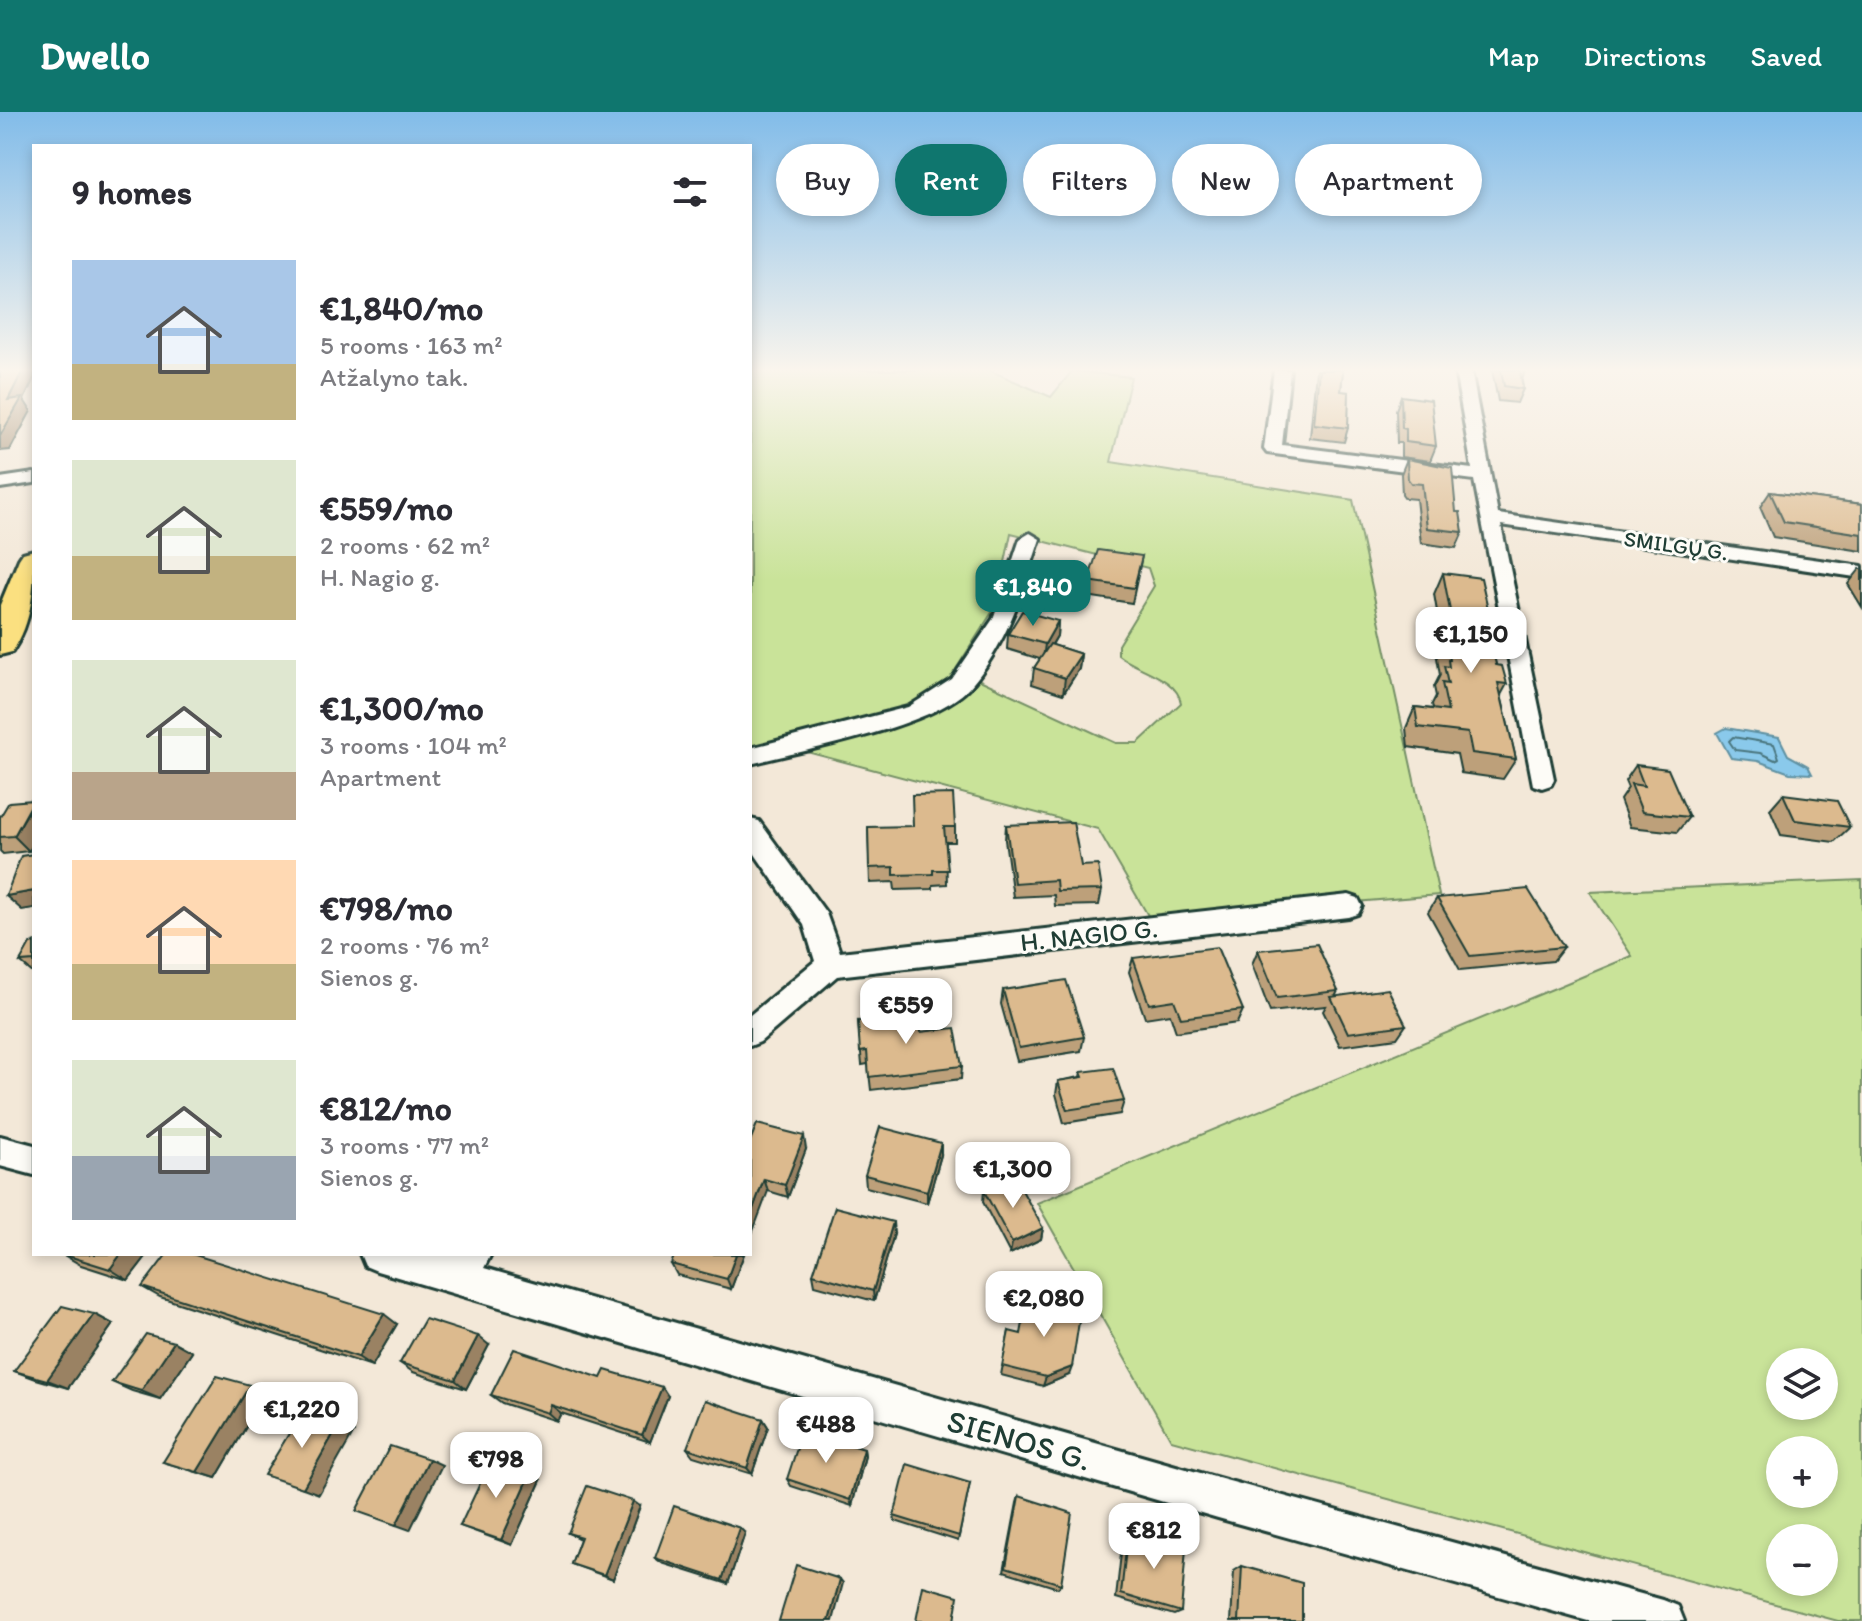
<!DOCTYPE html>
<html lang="en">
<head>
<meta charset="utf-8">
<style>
  :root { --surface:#fff; --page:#f2f2f3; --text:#2b2b33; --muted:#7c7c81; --accent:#0f766e }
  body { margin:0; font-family:Itim,sans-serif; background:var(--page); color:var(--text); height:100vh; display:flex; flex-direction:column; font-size:30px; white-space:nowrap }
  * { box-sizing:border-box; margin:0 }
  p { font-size:26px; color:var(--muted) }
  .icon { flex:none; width:44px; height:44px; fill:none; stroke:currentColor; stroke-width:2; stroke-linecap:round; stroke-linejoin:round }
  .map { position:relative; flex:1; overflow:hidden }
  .details { position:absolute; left:32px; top:32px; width:720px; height:1112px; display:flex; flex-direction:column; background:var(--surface); border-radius:0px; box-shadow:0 4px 12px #0003 }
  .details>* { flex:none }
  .guide { position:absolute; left:776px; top:32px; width:760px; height:72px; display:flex; gap:16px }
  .tools { position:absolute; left:1766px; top:1236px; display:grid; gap:16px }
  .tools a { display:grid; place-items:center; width:72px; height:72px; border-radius:50%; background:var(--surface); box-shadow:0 4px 12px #0003; font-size:40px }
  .price { position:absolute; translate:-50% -68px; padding:0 18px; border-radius:16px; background:#fff; color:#222; font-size:26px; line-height:52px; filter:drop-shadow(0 2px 4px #0008) }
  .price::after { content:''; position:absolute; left:50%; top:48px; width:24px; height:18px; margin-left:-12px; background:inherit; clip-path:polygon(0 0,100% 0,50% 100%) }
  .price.on { background:var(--accent); color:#fff }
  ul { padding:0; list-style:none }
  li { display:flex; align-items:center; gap:24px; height:200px; padding:0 40px }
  li span { display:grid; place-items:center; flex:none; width:224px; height:160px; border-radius:0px; color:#555 }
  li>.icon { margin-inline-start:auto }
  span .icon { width:96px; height:96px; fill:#fffc; stroke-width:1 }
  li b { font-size:34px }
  h2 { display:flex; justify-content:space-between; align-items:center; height:96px; padding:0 40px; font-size:34px }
  .tag { padding:0 28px; border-radius:36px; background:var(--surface); box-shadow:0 4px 12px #0003; font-size:28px; line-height:72px }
  .tag.on { background:var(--accent); color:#fff }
  header { display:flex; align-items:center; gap:48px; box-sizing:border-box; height:112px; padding:0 40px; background:var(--accent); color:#fff }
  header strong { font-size:38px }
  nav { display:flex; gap:44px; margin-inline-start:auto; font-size:28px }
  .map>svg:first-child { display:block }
  .green { fill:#c9e399; stroke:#749066; stroke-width:2; fill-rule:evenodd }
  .water { fill:#8ac9eb; stroke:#5f91a2; stroke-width:2 }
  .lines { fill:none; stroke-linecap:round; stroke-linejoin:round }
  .shore { stroke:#4a757d; stroke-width:2 }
  .minor-casing { stroke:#1f3d34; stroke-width:6 }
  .primary-casing { stroke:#1f3d34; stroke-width:6 }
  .minor { fill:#fdfcf7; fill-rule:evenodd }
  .primary { fill:#fbe080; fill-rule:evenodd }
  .wall { fill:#bda07a; stroke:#1f3d34; stroke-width:2 }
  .shaded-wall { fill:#9a8263; stroke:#1f3d34; stroke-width:2 }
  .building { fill:#dcba8e; stroke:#1f3d34; stroke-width:2 }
  .labels { text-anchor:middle; stroke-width:6; stroke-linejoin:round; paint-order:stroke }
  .far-street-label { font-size:22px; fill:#1f3d34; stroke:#fdfcf7 }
  .street-label { font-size:26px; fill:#1f3d34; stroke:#fdfcf7 }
  .near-street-label { font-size:32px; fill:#1f3d34; stroke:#fdfcf7 }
</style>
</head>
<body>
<header>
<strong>Dwello</strong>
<nav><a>Map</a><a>Directions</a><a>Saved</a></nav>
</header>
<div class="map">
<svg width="1862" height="1509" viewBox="0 0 1862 1509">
  <rect width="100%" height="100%" fill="#f3e8d8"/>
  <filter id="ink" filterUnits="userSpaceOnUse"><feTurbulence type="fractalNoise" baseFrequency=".0125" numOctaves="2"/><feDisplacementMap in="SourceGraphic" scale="16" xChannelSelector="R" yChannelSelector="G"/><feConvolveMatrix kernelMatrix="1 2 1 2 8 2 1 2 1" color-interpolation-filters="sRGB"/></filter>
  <g filter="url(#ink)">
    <path class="green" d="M750 258H989L1051 285 1072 259 1131 265 1111 350 1353 388 1439 783 1150 807 1098 717 773 631 750 635ZM1011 421 1148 456 1154 474 1118 533V543C1136 558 1177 565 1181 591L1138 631H1116L956 557 996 494Z
      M1862 768V1509H1838L1171 1328 1037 1091 1632 844 1590 780ZM1780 1250H1824V1294H1780ZM1780 1338H1824V1382H1780ZM1780 1426H1824V1470H1780Z"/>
    <path class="water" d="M1726 616 1779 625 1788 643 1808 654 1812 662 1790 661 1758 649 1731 646 1717 621Z"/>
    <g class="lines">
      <path class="shore" d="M1733 625 1774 632 1779 646 1775 648 1760 641 1735 638 1729 629Z"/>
      <g class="minor-casing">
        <path id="minor" d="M1274 258H1290L1282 333 1472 357 1455 258H1471L1498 402 1862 454V466L1501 413 1554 667 1551 673 1542 676 1533 673 1474 368 1267 341 1264 337Z
          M34 361V371L0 376V366Z
          M1030 421 1040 427C1023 479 1006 534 969 576 933 615 804 638 750 652V636L908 595 952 567 993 507 1020 427Z
          M750 707 759 709 826 801 840 840 1349 783 1358 786 1362 794 1358 802 1349 805 837 864 760 930 750 934V903L815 849 804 813 750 735Z
          M0 1024 34 1033V1063L0 1054Z
          M360 1142H491L484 1156 1218 1366 1663 1488 1678 1494 1684 1509H1588L1218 1406 377 1159 365 1154Z"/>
      </g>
      <g class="primary-casing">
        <path id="primary" d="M34 438C34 475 33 509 12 540L0 543V493L19 447 23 441Z"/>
      </g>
      <use href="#minor" class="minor"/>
      <use href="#primary" class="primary"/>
    </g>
    <path class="wall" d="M1316 258H1343L1341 279 1348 316 1344 330 1310 326Z
      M1492 258H1525L1522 269 1523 277 1517 291 1498 289Z
      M1401 284 1436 334 1430 349 1401 345V331H1397L1396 298Z
      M1407 347 1456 400 1463 420 1456 436 1421 431 1416 387 1405 386 1402 382 1401 362Z
      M1770 380 1862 392V439L1773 425 1760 395Z
      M1142 444 1132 491 1086 484 1088 469Z
      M1860 457H1862V495L1848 472Z
      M1443 461 1488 497 1485 503 1496 553 1507 572 1501 583 1516 647 1503 667 1461 661 1457 642 1408 635 1406 616 1415 595 1433 597 1432 592 1436 584 1434 575 1440 563 1435 534 1441 523 1434 482Z
      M1058 509 1057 524 1052 533 1081 542 1079 557 1063 582 1032 572 1034 556 1040 547 1007 537 1008 522Z
      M1636 653 1689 705 1677 720 1630 715 1620 688 1628 676 1625 669Z
      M1783 682 1850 715 1834 730 1781 723 1770 697Z
      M0 705 29 739 3 742 0 739Z
      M1006 713 1081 754 1102 778 1099 793 1055 794 1054 783 1013 785 1005 728Z
      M868 715H955V730H946L947 772 933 773V777L895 778 894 770 870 771Z
      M1437 786 1564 835 1553 849 1460 858 1428 800Z
      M34 831V862L20 850Z
      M1258 838 1338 879 1335 885 1406 913 1397 926 1340 934 1323 899 1326 894 1270 900 1252 852Z
      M1133 846 1243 898 1237 911 1176 920 1170 902 1145 906 1129 860Z
      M1003 878 1084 925 1081 939 1017 949 1001 892Z
      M858 909 921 920 962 954 961 967 871 978 868 952 862 953Z
      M1081 960 1124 989 1120 1002 1064 1011 1056 982 1058 969 1080 965Z
      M750 1029 806 1037 788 1085 768 1079Z
      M941 1043 927 1091 866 1075 865 1063Z
      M984 1079 1043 1116 1041 1127 1010 1142 983 1090Z
      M894 1122 874 1189 815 1173 813 1162Z
      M62 1142H148L128 1168 81 1153Z
      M744 1142 731 1177 677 1163 671 1152Z
      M142 1175 397 1212 372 1254 160 1185Z
      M94 1202 113 1212 68 1276 36 1267 14 1259Z
      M1009 1219 1069 1263 1043 1274 1001 1263Z
      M174 1230 192 1240 160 1287 132 1279 112 1270Z
      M489 1233 466 1277 413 1260 400 1251Z
      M601 1266 668 1284 650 1330 561 1301 557 1309 502 1291 491 1283Z
      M266 1281 216 1366 163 1350Z
      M763 1307 768 1315 752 1362 693 1344 687 1336Z
      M864 1337 865 1344 852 1394 791 1374 787 1367Z
      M531 1361 541 1368 512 1433 460 1414Z
      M970 1371 958 1429 895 1409 894 1404Z
      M1019 1384 1061 1472 1058 1476 1004 1459 1017 1391Z
      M640 1394 613 1467 571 1452 580 1427 568 1421Z
      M1128 1419 1181 1500 1174 1503 1116 1486 1123 1424Z
      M745 1421 728 1472 662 1451 655 1446Z
      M1242 1454 1302 1509H1231L1234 1459Z"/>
    <path class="shaded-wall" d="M23 258H34V266L24 288 31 299 10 338 0 339V324L8 288Z
      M1058 509 1057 524 1043 547 1045 532Z
      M1081 542 1079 557 1063 582 1065 566Z
      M34 690V731L29 739 14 724Z
      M34 779V796L22 798 6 784Z
      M804 1024 806 1037 788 1085 785 1073Z
      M941 1031V1043L927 1091V1079Z
      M764 1067 768 1079 750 1127V1105Z
      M893 1110 894 1122 874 1189 873 1179Z
      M1043 1116 1041 1127 1010 1142 1012 1131Z
      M121 1142H148L128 1168 110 1157Z
      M736 1142H744L731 1177 727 1167Z
      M94 1202 113 1212 68 1276 47 1268Z
      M384 1202 397 1212 372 1254 358 1245Z
      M478 1224 489 1233 466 1277 455 1268Z
      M174 1230 192 1240 160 1287 141 1279Z
      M1072 1255 1069 1263 1043 1274 1046 1265Z
      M250 1273 266 1281 216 1366 197 1360Z
      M662 1275 668 1284 650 1330 642 1323Z
      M551 1293 561 1301 557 1309 548 1301Z
      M763 1307 768 1315 752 1362 747 1356Z
      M339 1312 354 1320 319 1382 303 1376Z
      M864 1337 865 1344 852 1394 850 1388Z
      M429 1347 442 1353 410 1418 396 1413Z
      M531 1361 541 1368 512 1433 501 1428Z
      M633 1389 640 1394 613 1467 604 1463Z
      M740 1416 745 1421 728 1472 722 1468Z
      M840 1467 843 1471 833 1509H829Z"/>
    <path class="building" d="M0 258H23L8 288 22 286 0 324Z
      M1319 258H1343L1341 279 1349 280 1348 316 1314 312Z
      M1501 258H1525L1526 260 1520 259 1523 277 1504 274Z
      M1401 284 1431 288 1436 334 1406 330V317L1402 316Z
      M1407 347 1452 356 1456 400H1460L1463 420 1427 416 1422 372 1411 371 1408 367Z
      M1770 380 1862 392V422L1784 410Z
      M1098 438 1142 444 1134 476 1088 469Z
      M1443 461 1481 466 1488 497 1484 496 1496 553 1502 554 1507 572 1498 571 1516 647 1472 641 1468 621 1418 615 1415 595 1448 599 1442 571 1448 572 1444 554 1449 555 1448 548H1450L1445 514 1453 515Z
      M1022 499 1058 509 1045 532 1008 522Z
      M1050 532 1081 542 1065 566 1034 556Z
      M1636 653 1668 657 1689 705 1642 700 1631 672 1644 674Z
      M953 682 955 715H944L948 758H933V762L894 763V755L869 756 868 715 913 714 912 683Z
      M1783 682 1837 689 1850 715 1795 708Z
      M34 688 14 724 0 725V705L9 690Z
      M1073 710 1081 754 1098 753 1102 778 1057 779 1056 768 1014 771 1006 713Z
      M34 742V779L6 784 21 744Z
      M1528 777 1564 835 1470 844 1437 786Z
      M34 831V849L20 850 30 832Z
      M1317 832 1338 879 1277 886 1258 838Z
      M1217 835 1243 898 1181 906 1174 888 1149 892 1133 846Z
      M1066 868 1084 925 1019 936 1003 878Z
      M1388 877 1406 913 1348 921 1331 885Z
      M919 902 921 920 955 916 962 954 869 965 867 939 860 940 858 909Z
      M1113 956 1124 989 1067 998 1058 969 1083 965 1081 960Z
      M757 1012 804 1024 785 1073 764 1067 750 1105V1029Z
      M880 1015 941 1031 927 1079 865 1063Z
      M1014 1064 1043 1116 1012 1131 984 1079Z
      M835 1095 893 1110 873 1179 813 1162Z
      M62 1142H121L110 1157Z
      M167 1142H192L384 1202 358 1245 142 1175Z
      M675 1142H736L727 1167 671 1152Z
      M1028 1183 1081 1197 1072 1255 1046 1265 1002 1254 1009 1219 1021 1222Z
      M62 1194 94 1202 47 1268 14 1259Z
      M425 1207 478 1224 455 1268 400 1251Z
      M146 1222 174 1230 141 1279 112 1270Z
      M514 1237 601 1266 605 1258 662 1275 642 1323 551 1293 548 1301 491 1283Z
      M217 1264 250 1273 197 1360 163 1350Z
      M705 1288 763 1307 747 1356 687 1336Z
      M302 1300 339 1312 303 1376 264 1363Z
      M803 1318 864 1337 850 1388 787 1367Z
      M390 1334 429 1347 396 1413 356 1399Z
      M491 1348 531 1361 501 1428 460 1414Z
      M907 1352 970 1371 959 1424 894 1404Z
      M587 1374 633 1389 604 1463 571 1452 581 1425 568 1421Z
      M1019 1384 1072 1401 1061 1472 1006 1455Z
      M674 1394 740 1416 722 1468 655 1446Z
      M1128 1419 1186 1436 1181 1500 1121 1482Z
      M796 1453 840 1467 829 1509H779Z
      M1242 1454 1302 1471V1509H1239Z
      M923 1474 958 1484 954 1509H916Z"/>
  </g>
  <linearGradient id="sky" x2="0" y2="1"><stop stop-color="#82bce9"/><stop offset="0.55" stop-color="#faf5ed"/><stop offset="1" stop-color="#faf5ed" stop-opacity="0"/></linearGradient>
  <rect width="1862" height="469" fill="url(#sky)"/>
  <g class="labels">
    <g class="far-street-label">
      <text transform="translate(1676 433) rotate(8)" y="8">SMILGŲ G.</text>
    </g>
    <g class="street-label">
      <text transform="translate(1089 823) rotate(-6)" y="9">H. NAGIO G.</text>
    </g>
    <g class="near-street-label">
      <text transform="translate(1019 1328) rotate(16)" y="11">SIENOS G.</text>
    </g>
  </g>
</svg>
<div class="tools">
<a><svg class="icon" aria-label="layers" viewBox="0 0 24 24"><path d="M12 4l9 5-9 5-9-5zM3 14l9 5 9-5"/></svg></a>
<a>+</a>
<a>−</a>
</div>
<b class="price on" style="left:1033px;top:516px">€1,840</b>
<b class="price" style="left:1471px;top:563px">€1,150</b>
<b class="price" style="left:906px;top:934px">€559</b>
<b class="price" style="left:1013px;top:1098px">€1,300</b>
<b class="price" style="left:1044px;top:1227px">€2,080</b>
<b class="price" style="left:302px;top:1338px">€1,220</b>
<b class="price" style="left:826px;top:1353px">€488</b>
<b class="price" style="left:496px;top:1388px">€798</b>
<b class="price" style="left:1154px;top:1459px">€812</b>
<div class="guide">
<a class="tag">Buy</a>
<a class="tag on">Rent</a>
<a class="tag">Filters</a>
<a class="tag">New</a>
<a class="tag">Apartment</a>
</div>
<section class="details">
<h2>9 homes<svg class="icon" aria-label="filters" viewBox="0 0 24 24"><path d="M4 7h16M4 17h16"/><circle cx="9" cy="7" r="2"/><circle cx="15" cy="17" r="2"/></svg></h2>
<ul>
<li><span style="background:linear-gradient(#a9c7e8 65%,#c2b280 0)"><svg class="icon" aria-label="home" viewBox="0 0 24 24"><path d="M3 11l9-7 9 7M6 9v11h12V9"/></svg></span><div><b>€1,840/mo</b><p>5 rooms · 163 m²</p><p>Atžalyno tak.</p></div></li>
<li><span style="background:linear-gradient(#dfe7d0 60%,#c2b280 0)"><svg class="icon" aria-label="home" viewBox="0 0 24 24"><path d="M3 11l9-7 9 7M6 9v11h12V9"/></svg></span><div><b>€559/mo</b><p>2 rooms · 62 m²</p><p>H. Nagio g.</p></div></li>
<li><span style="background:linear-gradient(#dfe7d0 70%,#b9a48a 0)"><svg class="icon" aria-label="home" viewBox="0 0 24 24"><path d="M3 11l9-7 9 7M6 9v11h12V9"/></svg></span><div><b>€1,300/mo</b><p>3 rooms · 104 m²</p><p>Apartment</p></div></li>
<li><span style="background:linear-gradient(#ffd9b3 65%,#c2b280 0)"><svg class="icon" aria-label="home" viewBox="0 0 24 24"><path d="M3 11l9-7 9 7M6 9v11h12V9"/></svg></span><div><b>€798/mo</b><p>2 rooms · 76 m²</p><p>Sienos g.</p></div></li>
<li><span style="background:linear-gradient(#dfe7d0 60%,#9aa5b1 0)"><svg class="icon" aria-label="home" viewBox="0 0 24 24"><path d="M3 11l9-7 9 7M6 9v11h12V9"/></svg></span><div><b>€812/mo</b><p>3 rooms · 77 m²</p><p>Sienos g.</p></div></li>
</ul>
</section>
</div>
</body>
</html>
